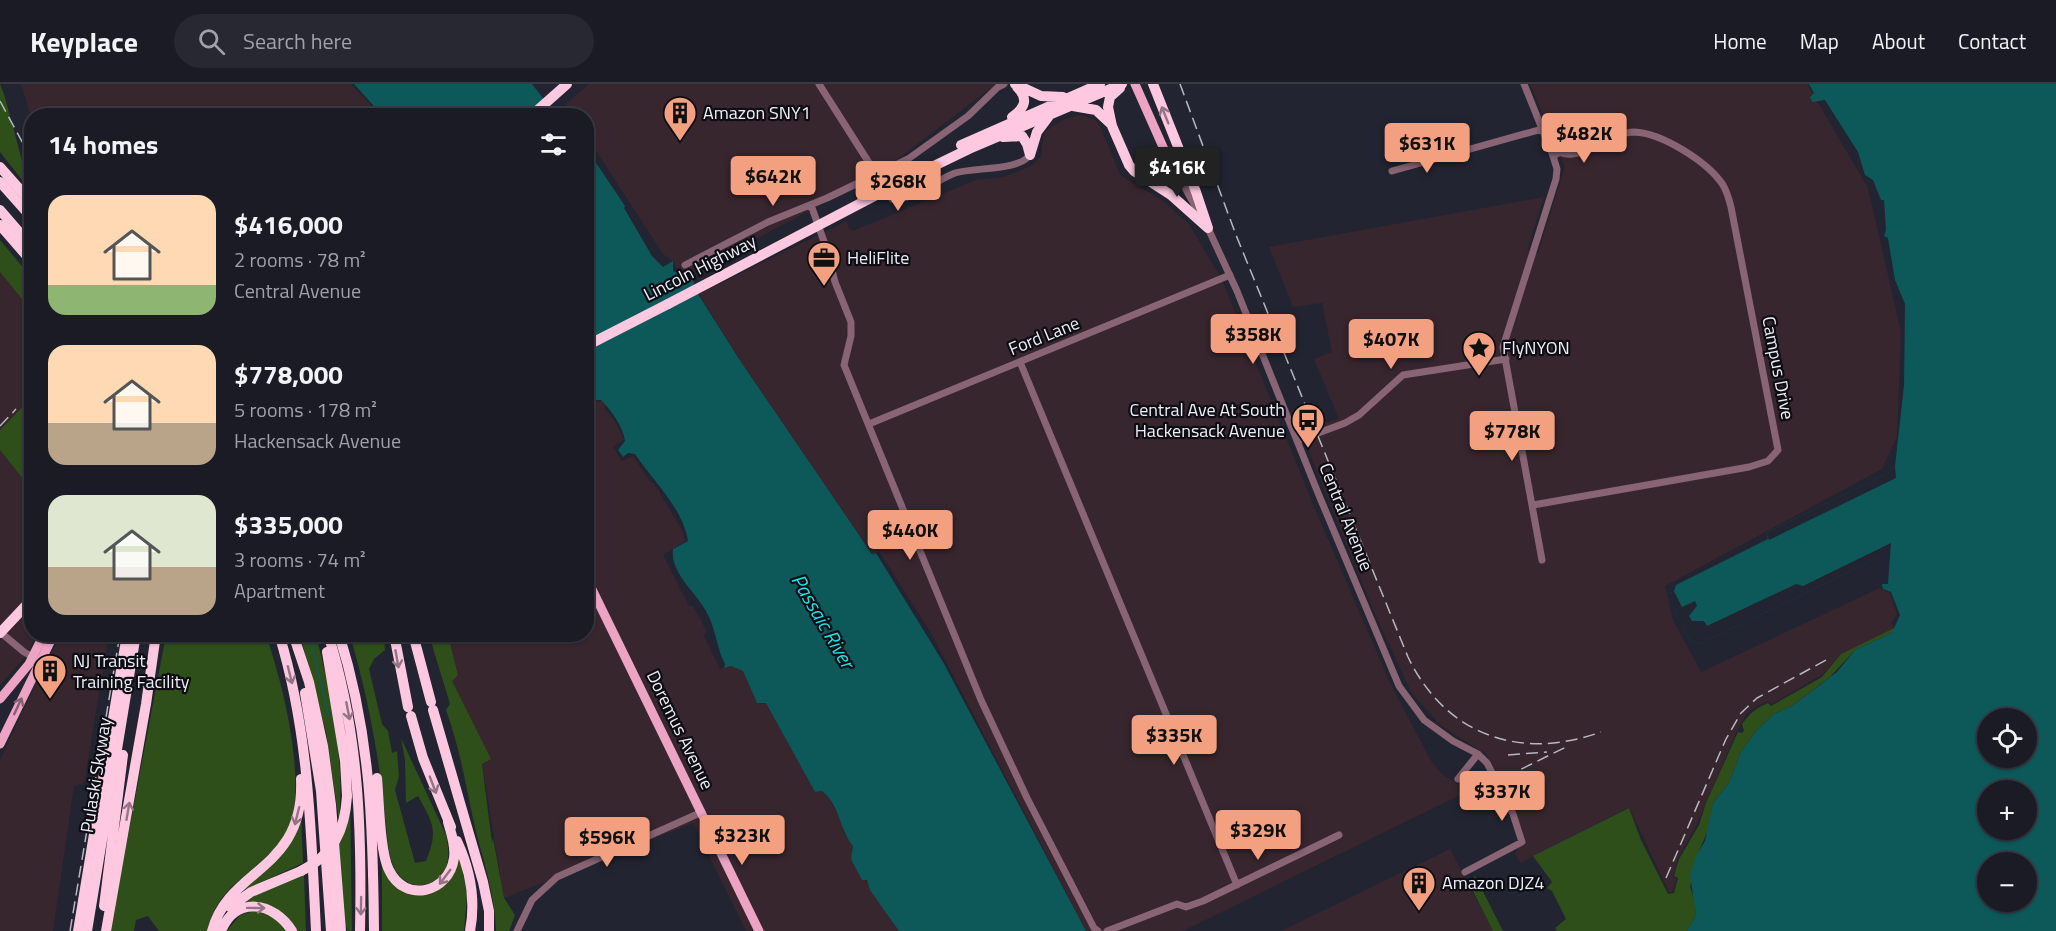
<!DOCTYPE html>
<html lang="en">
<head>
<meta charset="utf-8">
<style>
  :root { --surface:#1a1b25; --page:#272832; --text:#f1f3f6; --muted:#9fa1a7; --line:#383942; --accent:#f2a080 }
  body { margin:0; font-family:"Titillium Web",sans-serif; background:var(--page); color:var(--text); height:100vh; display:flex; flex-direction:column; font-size:22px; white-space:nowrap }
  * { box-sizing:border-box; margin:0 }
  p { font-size:20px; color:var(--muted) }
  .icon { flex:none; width:33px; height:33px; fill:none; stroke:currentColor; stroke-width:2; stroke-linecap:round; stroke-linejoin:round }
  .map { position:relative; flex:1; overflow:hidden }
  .sheet { position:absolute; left:24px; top:24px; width:570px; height:534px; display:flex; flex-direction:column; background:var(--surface); border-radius:24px; box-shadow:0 2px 4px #0004,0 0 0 2px var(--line) }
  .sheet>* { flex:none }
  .buttons { position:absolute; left:1977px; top:624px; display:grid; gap:12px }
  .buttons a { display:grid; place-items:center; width:60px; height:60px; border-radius:50%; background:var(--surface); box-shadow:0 2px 4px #0004,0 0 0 2px var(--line); font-size:30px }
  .price { position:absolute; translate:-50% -51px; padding:0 14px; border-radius:6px; background:var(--accent); color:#111; font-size:20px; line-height:39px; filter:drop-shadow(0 2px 3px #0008) }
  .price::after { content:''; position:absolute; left:50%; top:36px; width:18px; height:14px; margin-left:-9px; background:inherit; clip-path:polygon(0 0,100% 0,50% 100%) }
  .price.current { background:#222; color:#fff }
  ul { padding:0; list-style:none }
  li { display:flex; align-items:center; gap:18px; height:150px; padding:0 24px }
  li span { display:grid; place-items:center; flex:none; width:168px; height:120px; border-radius:18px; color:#555 }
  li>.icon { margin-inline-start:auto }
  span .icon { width:72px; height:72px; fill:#fffc; stroke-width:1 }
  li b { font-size:26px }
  h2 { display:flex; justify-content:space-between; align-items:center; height:72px; padding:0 24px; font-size:26px }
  header { display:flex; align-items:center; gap:36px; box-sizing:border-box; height:84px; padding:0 30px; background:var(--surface); border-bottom:2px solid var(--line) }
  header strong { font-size:28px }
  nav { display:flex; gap:33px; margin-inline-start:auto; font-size:21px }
  .search { width:420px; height:54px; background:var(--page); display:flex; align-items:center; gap:15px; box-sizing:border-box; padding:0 21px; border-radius:33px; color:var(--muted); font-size:22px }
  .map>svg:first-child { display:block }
  .industrial { fill:#38262f }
  .green { fill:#2e4f19 }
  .water { fill:#0d595a; fill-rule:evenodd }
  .pier { fill:#222431 }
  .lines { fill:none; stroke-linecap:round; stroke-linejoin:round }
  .stream { stroke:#0d595a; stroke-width:1.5 }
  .minor { stroke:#886474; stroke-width:7 }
  .major { stroke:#eca3c4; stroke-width:9 }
  .highway { stroke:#fec9e0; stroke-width:10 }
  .rail { stroke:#b6b8c2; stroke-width:1.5; stroke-dasharray:12 6; stroke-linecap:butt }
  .highway-bridge { stroke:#fec9e0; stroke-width:10 }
  .oneway { stroke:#927484 }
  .oneway2 { stroke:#886074 }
  .labels { text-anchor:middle; stroke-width:4.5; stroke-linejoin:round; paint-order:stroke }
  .poi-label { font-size:18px; fill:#edeef7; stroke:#0d0d13; text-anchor:start }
  .street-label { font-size:18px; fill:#edeef7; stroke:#0d0d13 }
  .water-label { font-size:20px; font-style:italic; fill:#12e9eb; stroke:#0d0d13 }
</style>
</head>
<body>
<header>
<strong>Keyplace</strong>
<div class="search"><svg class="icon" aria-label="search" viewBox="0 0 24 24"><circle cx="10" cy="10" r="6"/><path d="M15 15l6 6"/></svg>Search here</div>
<nav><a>Home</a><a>Map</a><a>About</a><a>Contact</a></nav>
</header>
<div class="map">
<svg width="2056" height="847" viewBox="0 0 2056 847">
  <rect width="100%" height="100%" fill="#222431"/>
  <path class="industrial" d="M21 0H351L380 31 31 32Z
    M589 0H996L877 91 682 194 673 177 663 170 587 53 586 32 573 31 566 20Z
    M1530 0H1807L1868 104 1901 248 1897 353 1882 385 1665 502 1673 536 1701 588 1880 504 1890 510 1897 530 1891 539 1894 544 1841 570 1823 590 1772 620 1768 617 1757 622 1747 629 1736 649 1696 742 1678 775 1673 792 1676 795 1673 807 1669 808 1629 723 1520 779 1515 769 1523 755 1522 745 1486 670 1440 641 1411 608 1375 530 1300 346 1339 335 1314 275 1332 268 1322 219 1293 223 1269 163 1544 113 1527 166 1538 169 1565 83Z
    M1082 31 1095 36 1100 42 1120 91 1162 116 1189 140 1222 196 1312 418 1390 599 1431 677 1442 690 1468 707 1183 847H1086L931 549 879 467 873 470 853 442 739 275 699 210 847 137 849 145 853 147 976 96 1004 93 1033 81 1041 72 1044 51 1047 46 1065 35Z
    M0 188 32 226 31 314 0 346Z
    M587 307 593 319 602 317 606 321 604 324 614 336 624 355 613 363 622 377 633 372 651 399 653 398 682 446 685 457 663 471 689 522H693L707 548 703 550 720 585 730 582 743 587 754 613 766 619 815 708 822 707 830 716 843 741V747L853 762 851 775 899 847H746L693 739 504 814 482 679 490 674 451 596 458 591 448 551 586 550Z
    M0 366 31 405 32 550 37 551 24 574 0 601Z
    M62 550 109 551 84 699 74 702 53 847H0V676L49 572Z
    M1450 765 1493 847H1281Z"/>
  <path class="green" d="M0 0 4 10 30 106 0 68Z
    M0 156 31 193V226L0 188Z
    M31 314V405L0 366V346Z
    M1894 544H1895L1892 549 1855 566 1830 593 1792 622 1774 630 1756 647 1741 668 1729 699 1713 719 1708 746 1699 767 1690 803 1695 818 1696 831 1687 847H1557L1555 844 1566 835 1552 807 1547 804 1552 798 1533 772 1629 724 1641 756 1668 810 1674 809 1678 794 1674 792 1679 775 1699 741 1706 719 1738 648 1742 649 1744 647 1742 640C1750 629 1756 624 1768 619L1771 622 1822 593 1841 570Z
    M166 551H266C283 601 305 688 291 741 289 749 278 760 272 767 245 795 217 805 207 847H159L148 832 136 836 134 847H110Z
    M300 551H316C331 611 345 675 339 737L326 648Z
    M350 551H384L385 566 374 575 369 585 382 640 388 647 392 669 397 667 399 692 395 706 415 779 426 777C438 747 434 741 418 712L406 719 405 676 401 654 446 751C448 762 450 773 446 783 438 801 415 808 401 793 388 781 388 756 386 741 380 676 368 613 350 551Z
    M429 551H448L458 591 452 597 491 675 482 680 492 759 493 754 504 814 515 831 509 847H496C495 805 479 766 471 725 464 691 458 659 446 626L450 620Z
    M350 711 352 847H348L344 838 338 760Z
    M301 729 303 779 240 808 258 792Z
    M460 771 467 812 464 847H382V773L416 810C445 808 447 795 460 771Z
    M304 790 306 847H295C287 833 278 822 262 819 255 818 249 819 242 817Z
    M1475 792 1503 847H1493L1470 801Z
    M254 827C270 828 277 834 286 847H227L240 831Z"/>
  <path class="water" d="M354 0H532L553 27 558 24 563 31H382Z
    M1809 0H2056V847H1687L1696 831 1690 791 1696 772 1705 757 1713 719 1729 699 1741 668 1756 647 1774 630 1792 622 1837 588 1855 566 1892 549 1900 531 1891 508 1883 505 1882 502V472L1700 560 1689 555 1666 511 1674 507 1676 501 1768 455 1766 449 1890 388 1891 384 1895 382 1904 302 1905 220 1895 196 1888 154 1884 152 1886 146 1884 116H1881L1873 96 1865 91 1858 68 1825 16 1812 18 1810 13 1814 9ZM1988 634H2026V674H1988ZM1988 706H2026V746H1988ZM1988 778H2026V818H1988Z
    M586 64 625 122 624 124 652 172 663 183 673 177V187L678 189 680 195 688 192 692 194 698 210 739 275 872 470 876 469 943 578 1086 847H899L870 806 867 796H862L851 775 853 762C839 745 840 721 822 707L815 708 766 619H757L743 587 731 582 724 584 725 580C717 565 716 546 708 531 698 509 670 491 673 465L688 457C683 424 653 397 635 370L628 369 623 373 618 366 625 357C623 342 611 326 601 316H595L587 303Z"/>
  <path class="pier" d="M1895 382 1896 394 1769 456 1766 449 1890 388 1891 384Z
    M1891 459 1888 500H1882V472L1700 560 1689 555 1666 511 1674 507 1682 523 1695 517 1697 522 1689 532 1692 537H1704L1707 542 1796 500 1803 502Z"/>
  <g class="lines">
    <path class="stream" d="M309 550 329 632"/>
    <path class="minor" d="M819 0 892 115C908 119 938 95 955 89 975 83 1018 87 1030 71
      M1524 0 1553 72 1557 85 1556 95 1503 263 1542 476
      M1562 69C1577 73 1586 67 1596 56
      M1167 72 1198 127
      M1392 87 1542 45
      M811 121 827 166 835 198 851 238V252L844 281 981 616 1027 714 1094 844 1098 847
      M1207 142 1237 207 1318 409 1399 602 1424 636 1453 657 1478 670 1487 679 1513 730 1522 758 1465 788
      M685 181 768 138 827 114 908 75 968 32 998 3 1004 0
      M1020 278 1237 801
      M869 340 1230 191
      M1297 357 1345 339 1359 331 1403 291 1506 275
      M1533 421 1749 383 1768 377 1778 366 1731 123C1729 115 1727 108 1723 101 1708 78 1662 49 1634 48 1622 48 1613 54 1602 56 1595 57 1587 54 1580 56 1569 59 1563 68 1553 72
      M0 548 24 568 35 574
      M1458 695 1478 670
      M517 847 532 816 557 793 702 728
      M1107 847 1177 820 1186 823 1203 817 1339 751"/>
    <path class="major" d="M1135 0 1167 72
      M586 493 759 847
      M0 615 29 580 44 550
      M0 660 54 550"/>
    <path class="highway" d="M1015 0 1041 12 1063 13
      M1153 0 1196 108 1208 144
      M1120 4 1110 13 1108 23 1112 42 1129 81 1134 87 1171 111 1208 144
      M1073 22 1096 26 1111 40
      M531 32 567 0
      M1012 33C1025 24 1029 15 1017 3
      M1003 53 1022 52 1027 60 1030 71
      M961 61 1100 0
      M1030 71 1037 48 1049 32
      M0 83 32 119
      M1139 90C1153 92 1160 84 1167 72
      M905 96 969 65 1122 0
      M0 98 32 134
      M0 126 32 163
      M0 141 32 178
      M586 262 668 220
      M279 550C309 647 311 747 316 847
      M293 550 309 598 323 662 331 721 341 847
      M328 550C359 648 362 746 360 847
      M339 550C371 652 373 742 374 847
      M394 550 408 623
      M413 550 431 618
      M327 568 345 677 347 712
      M305 609 321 707 331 847
      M433 626 483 798 489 827V847
      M411 632 423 674 451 743
      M377 694C379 716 380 769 389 786 405 820 449 809 454 774 456 762 451 749 448 738
      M457 757C470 785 476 816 470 847
      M104 822 123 671
      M230 823 251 808 301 787
      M78 847 127 550
      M87 847 136 550
      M106 847 146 620 156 550
      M212 847C229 783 305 787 301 695
      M221 847C236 811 274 818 292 847"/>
    <path class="rail" d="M1180 0 1236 151 1408 573C1446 652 1521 677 1601 648
      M0 17 26 65 32 81
      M0 342 16 325
      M1508 671 1547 668
      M1489 701 1568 662
      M1666 794 1726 655 1741 629 1757 614 1826 576
      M70 847 120 550"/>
    <path class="highway-bridge" d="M668 220 905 96
      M0 549 32 515
      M301 787C333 771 345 747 347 712"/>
  </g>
  <defs><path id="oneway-shaft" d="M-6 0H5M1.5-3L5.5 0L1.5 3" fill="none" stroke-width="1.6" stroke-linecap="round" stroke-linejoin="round" transform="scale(1.5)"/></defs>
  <g class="oneway">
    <use href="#oneway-shaft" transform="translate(1165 31) rotate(-112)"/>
    <use href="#oneway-shaft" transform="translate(397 575) rotate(80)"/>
    <use href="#oneway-shaft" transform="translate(290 591) rotate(76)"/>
    <use href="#oneway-shaft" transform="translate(348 627) rotate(79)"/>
    <use href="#oneway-shaft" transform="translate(433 701) rotate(69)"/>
    <use href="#oneway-shaft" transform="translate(128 727) rotate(-80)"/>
    <use href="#oneway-shaft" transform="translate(297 732) rotate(104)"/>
    <use href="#oneway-shaft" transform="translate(445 793) rotate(127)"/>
    <use href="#oneway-shaft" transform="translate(361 822) rotate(91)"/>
    <use href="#oneway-shaft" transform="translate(256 824) rotate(1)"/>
  </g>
  <use class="oneway2" href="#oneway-shaft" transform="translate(18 622) rotate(-65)"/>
  <defs>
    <g id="building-pin" transform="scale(1.725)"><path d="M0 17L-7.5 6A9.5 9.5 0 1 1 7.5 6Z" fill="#f2a080" stroke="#0d0d13"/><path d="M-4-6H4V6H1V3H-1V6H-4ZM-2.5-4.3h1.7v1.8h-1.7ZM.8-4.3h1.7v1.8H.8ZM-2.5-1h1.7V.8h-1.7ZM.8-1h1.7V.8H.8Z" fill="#111"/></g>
    <g id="office-pin" transform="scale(1.725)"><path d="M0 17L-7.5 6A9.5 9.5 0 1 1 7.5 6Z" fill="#f2a080" stroke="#0d0d13"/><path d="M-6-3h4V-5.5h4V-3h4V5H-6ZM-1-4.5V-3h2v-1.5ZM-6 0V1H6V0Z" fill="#111"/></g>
    <g id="sight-pin" transform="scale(1.725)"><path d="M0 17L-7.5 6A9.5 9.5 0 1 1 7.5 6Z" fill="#f2a080" stroke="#0d0d13"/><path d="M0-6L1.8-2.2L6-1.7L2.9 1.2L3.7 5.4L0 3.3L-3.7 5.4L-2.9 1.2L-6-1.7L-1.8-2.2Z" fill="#111"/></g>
    <g id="bus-pin" transform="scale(1.725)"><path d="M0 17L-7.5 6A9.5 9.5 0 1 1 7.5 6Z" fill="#f2a080" stroke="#0d0d13"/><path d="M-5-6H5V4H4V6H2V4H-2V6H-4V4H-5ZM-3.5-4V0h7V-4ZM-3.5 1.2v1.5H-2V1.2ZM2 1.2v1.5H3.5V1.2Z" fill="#111"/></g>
  </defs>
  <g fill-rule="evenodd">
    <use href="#building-pin" x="680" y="29"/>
    <use href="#office-pin" x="824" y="174"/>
    <use href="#sight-pin" x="1479" y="264"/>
    <use href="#bus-pin" x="1308" y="336"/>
    <use href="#building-pin" x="50" y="587"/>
    <use href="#building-pin" x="1419" y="799"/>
  </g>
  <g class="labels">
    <g class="poi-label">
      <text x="703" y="35">Amazon SNY1</text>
      <text x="847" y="180">HeliFlite</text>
      <text x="1502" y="270">FlyNYON</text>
      <text x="1285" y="332" text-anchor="end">Central Ave At South<tspan x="1285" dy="21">Hackensack Avenue</tspan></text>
      <text x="73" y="583">NJ Transit<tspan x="73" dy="21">Training Facility</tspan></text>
      <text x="1442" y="805">Amazon DJZ4</text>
    </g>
    <g class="street-label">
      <text transform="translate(700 184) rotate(-27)" y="6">Lincoln Highway</text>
      <text transform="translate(1044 252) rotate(-22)" y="6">Ford Lane</text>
      <text transform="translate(1778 284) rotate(79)" y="6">Campus Drive</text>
      <text transform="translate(1346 433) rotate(68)" y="6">Central Avenue</text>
      <text transform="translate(680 646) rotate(64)" y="6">Doremus Avenue</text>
      <text transform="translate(96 691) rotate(-81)" y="6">Pulaski Skyway</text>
    </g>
    <g class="water-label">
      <text transform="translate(823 537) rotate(60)" y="7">Passaic River</text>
    </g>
  </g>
</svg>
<div class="buttons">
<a><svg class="icon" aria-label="locate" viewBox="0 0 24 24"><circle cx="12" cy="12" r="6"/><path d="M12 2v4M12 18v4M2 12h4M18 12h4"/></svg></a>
<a>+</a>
<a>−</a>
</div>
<b class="price" style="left:1584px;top:80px">$482K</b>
<b class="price" style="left:1427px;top:90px">$631K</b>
<b class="price current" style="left:1177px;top:114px">$416K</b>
<b class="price" style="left:773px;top:123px">$642K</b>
<b class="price" style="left:898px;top:128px">$268K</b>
<b class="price" style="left:1253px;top:281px">$358K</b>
<b class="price" style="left:1391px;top:286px">$407K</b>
<b class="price" style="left:1512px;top:378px">$778K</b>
<b class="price" style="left:910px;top:477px">$440K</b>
<b class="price" style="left:1174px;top:682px">$335K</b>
<b class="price" style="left:1502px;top:738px">$337K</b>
<b class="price" style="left:1258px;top:777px">$329K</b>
<b class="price" style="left:742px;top:782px">$323K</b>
<b class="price" style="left:607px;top:784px">$596K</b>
<section class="sheet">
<h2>14 homes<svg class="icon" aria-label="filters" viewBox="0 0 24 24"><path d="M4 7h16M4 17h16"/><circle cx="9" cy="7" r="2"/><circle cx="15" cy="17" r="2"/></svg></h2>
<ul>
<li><span style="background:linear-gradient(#ffd9b3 75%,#8fb573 0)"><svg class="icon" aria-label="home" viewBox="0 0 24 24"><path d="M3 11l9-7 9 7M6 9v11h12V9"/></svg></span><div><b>$416,000</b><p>2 rooms · 78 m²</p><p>Central Avenue</p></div></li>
<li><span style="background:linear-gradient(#ffd9b3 65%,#b9a48a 0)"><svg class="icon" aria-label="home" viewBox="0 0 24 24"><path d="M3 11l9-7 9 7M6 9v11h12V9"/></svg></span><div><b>$778,000</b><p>5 rooms · 178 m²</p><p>Hackensack Avenue</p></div></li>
<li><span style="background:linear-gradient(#dfe7d0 60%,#b9a48a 0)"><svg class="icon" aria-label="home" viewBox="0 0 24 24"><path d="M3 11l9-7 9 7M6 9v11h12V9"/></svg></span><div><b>$335,000</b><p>3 rooms · 74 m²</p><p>Apartment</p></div></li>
</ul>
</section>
</div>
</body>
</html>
